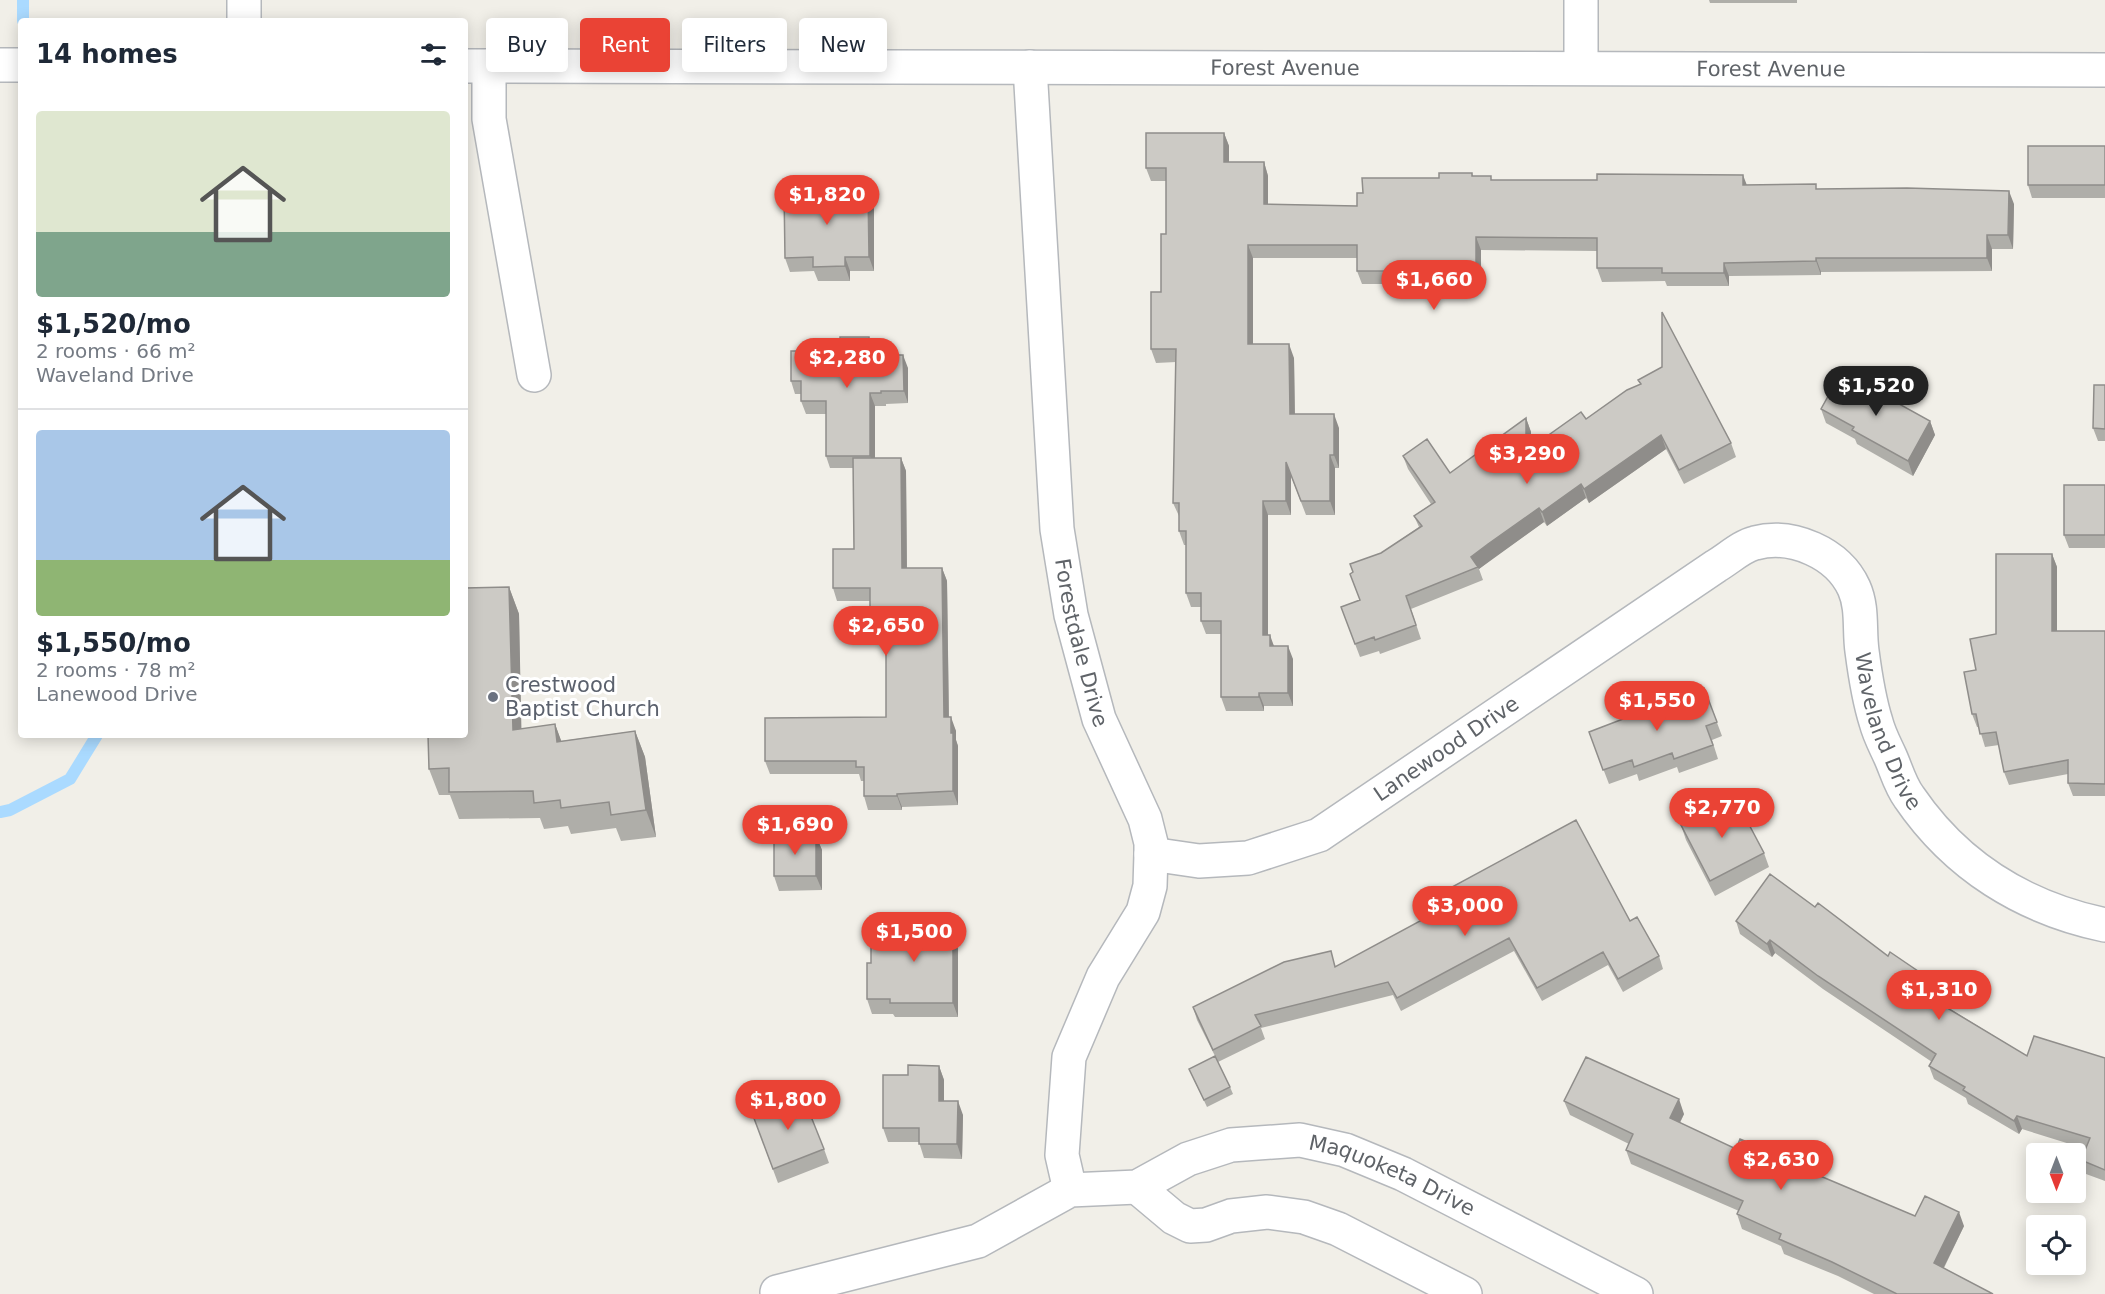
<!DOCTYPE html>
<html lang="en">
<head>
<meta charset="utf-8">
<style>
  :root { --surface:#fff; --page:#f6f6f7; --text:#1f2937; --muted:#747a83; --line:#e0e1e3; --accent:#ea4335 }
  body { margin:0; font-family:"DejaVu Sans",sans-serif; background:var(--page); color:var(--text); height:100vh; display:flex; flex-direction:column; font-size:22px; white-space:nowrap }
  * { box-sizing:border-box; margin:0 }
  p { font-size:20px; color:var(--muted) }
  .icon { flex:none; width:33px; height:33px; fill:none; stroke:currentColor; stroke-width:2; stroke-linecap:round; stroke-linejoin:round }
  .map { position:relative; flex:1; overflow:hidden }
  .panel { position:absolute; left:18px; top:18px; width:450px; height:720px; display:flex; flex-direction:column; background:var(--surface); border-radius:6px; box-shadow:0 3px 15px #0003 }
  .panel>* { flex:none }
  .banner { position:absolute; left:486px; top:18px; width:570px; height:54px; display:flex; gap:12px }
  .needle { width:39px; rotate:180deg }
  .tools { position:absolute; left:2026px; top:1143px; display:grid; gap:12px }
  .tools a { display:grid; place-items:center; width:60px; height:60px; border-radius:6px; background:var(--surface); box-shadow:0 3px 15px #0003; font-size:30px }
  .price { position:absolute; translate:-50% -51px; padding:0 14px; border-radius:21px; background:var(--accent); color:#fff; font-size:20px; line-height:39px; filter:drop-shadow(0 2px 3px #0008) }
  .price::after { content:''; position:absolute; left:50%; top:36px; width:18px; height:14px; margin-left:-9px; background:inherit; clip-path:polygon(0 0,100% 0,50% 100%) }
  .price.on { background:#222; color:#fff }
  ul { padding:0; list-style:none }
  li { display:grid; align-content:center; gap:12px; height:318px; padding:0 18px }
  li+li { border-top:2px solid var(--line) }
  li span { display:grid; place-items:center; height:186px; border-radius:6px; color:#555 }
  li>.icon { margin-inline-start:auto }
  span .icon { width:108px; height:108px; fill:#fffc; stroke-width:1 }
  li b { font-size:26px }
  h2 { display:flex; justify-content:space-between; align-items:center; height:72px; padding:0 18px; font-size:26px }
  .tag { padding:0 21px; border-radius:6px; background:var(--surface); box-shadow:0 3px 15px #0003; font-size:21px; line-height:54px }
  .tag.on { background:var(--accent); color:#fff }
  .map>svg:first-child { display:block }
  .lines { fill:none; stroke-linecap:round; stroke-linejoin:round }
  .stream { stroke:#aadaff; stroke-width:12 }
  .minor-casing { stroke:#b5b8bc; stroke-width:36 }
  .minor { stroke:#fff; stroke-width:33 }
  .wall { fill:#afaea9 }
  .shaded-wall { fill:#8f8d8a }
  .building { fill:#cccac5; stroke:#8f8d8a; stroke-width:1.5 }
  .worship-dot { fill:#6b7280; stroke:#fff; stroke-width:2 }
  .labels { text-anchor:middle; stroke-width:6; stroke-linejoin:round; paint-order:stroke }
  .street-label { font-size:21px; fill:#5f6368; stroke:#fff }
  .worship-label { font-size:21px; fill:#5b616d; stroke:#fff; text-anchor:start }
</style>
</head>
<body>
<div class="map">
<svg width="2105" height="1294" viewBox="0 0 2105 1294">
  <rect width="100%" height="100%" fill="#f1efe8"/>
  <g class="lines">
    <path class="stream" d="M23 21V0
      M0 812 10 810 70 779 97 735"/>
    <g class="minor-casing">
      <g id="minor">
        <path d="M244 0V21"/>
        <path d="M1581 0V68"/>
        <path d="M0 65H21"/>
        <path id="s1" d="M465 66 2105 70"/>
        <path d="M489 66V119L534 375"/>
        <path id="s2" d="M1030 67 1057 529 1071 615 1099 719 1145 819 1151 843V854L1150 886 1143 912 1103 977 1069 1057 1062 1155 1070 1190"/>
        <path id="s3" d="M1151 854 1199 861 1248 858 1319 835 1716 566C1728 559 1742 546 1755 543 1792 533 1838 553 1854 588 1863 608 1859 630 1862 651 1865 674 1869 700 1876 722 1879 734 1885 745 1890 756 1896 769 1900 785 1909 797 1956 866 2024 908 2105 925"/>
        <path d="M1137 1187 1174 1218 1190 1226 1206 1225 1231 1216 1267 1212 1304 1217 1338 1229 1465 1294"/>
        <path id="s4" d="M777 1292 978 1241 1070 1190 1137 1187 1188 1159 1231 1145 1300 1140 1345 1150 1403 1174 1636 1294"/>
      </g>
    </g>
    <use href="#minor" class="minor"/>
  </g>
  <path class="wall" d="M1709 0H1797V3H1710Z
    M1224 133 1229 146V162H1264L1268 176V204L1357 206 1363 193 1439 178 1472 173 1473 176 1493 180 1747 185 2014 204 2013 249H1992V271L1821 272V275L1729 276V286H1667L1665 281 1602 282 1597 268V251L1481 250V281H1415V284H1362L1357 271V258H1253V344L1294 358 1295 414 1339 428V468H1335V515H1306L1291 476V515H1268V635L1274 646 1293 659V706H1264V711H1226L1221 697V634H1206L1201 621V607H1191L1186 593V545H1184L1179 531V516L1173 503 1176 362 1156 363 1151 349 1161 292 1166 234V181H1151L1146 168Z
    M2105 146V198H2032L2028 185Z
    M874 204V271H850V281H818L814 271 790 272 785 258Z
    M874 349V351L908 368V403L886 404V406H875V458H901L906 471 907 568H942L947 581 949 717 956 731V740L958 746V805L902 807V810H868L864 796V781H861L859 774H770L765 761 886 717V634H875L870 620V601H837L833 588 854 549 853 468H830L826 456V414H806L801 401V394H795L791 381Z
    M1638 380 1731 443 1736 457 1684 484 1666 449 1589 503 1586 498 1547 526 1544 522 1493 558 1479 569 1483 580 1411 609 1421 639 1380 654 1379 651 1360 657 1341 607 1359 600 1381 553 1419 527 1414 516 1431 504 1408 469 1403 456 1450 473 1526 418 1531 432V448L1586 419 1640 384Z
    M2105 385V441H2098L2093 428Z
    M1874 391 1930 421 1935 435 1913 476 1857 444 1855 439 1826 423 1821 409Z
    M2105 485V548H2069L2064 535Z
    M2052 554 2057 567V631H2105V796H2073L2068 783V774L2009 785 2004 772 1999 745 1985 747 1979 727H1977L1972 714 1976 670 1996 634Z
    M509 587 519 614 521 729 555 724 561 741 635 731 645 757 656 837 621 841 616 828 571 834 568 826 544 829 540 818 459 819 450 795H439L429 769Z
    M1704 688 1722 736 1712 740 1718 759 1679 773 1677 767 1639 781 1637 774 1609 784 1589 732Z
    M1681 825 1764 853 1769 867 1715 896 1686 840Z
    M816 836 822 850V890L779 891 774 876Z
    M1452 887 1630 921 1659 956 1663 969 1623 992 1608 965 1542 1001 1514 951 1401 1011 1393 995 1261 1028 1265 1039 1218 1062 1197 1020 1193 1007 1336 967 1457 901Z
    M1815 907 1942 997 1939 1002 2027 1056 2105 1058V1181L2086 1174 2081 1160 2086 1149 2022 1129 2019 1134 1968 1104 1966 1098 1934 1079 1929 1066 1932 1062 1823 989 1775 953 1772 957 1740 934 1736 921Z
    M950 913 955 927V939L958 949V1017H895L893 1014H872L867 999 871 963Z
    M939 1066 944 1080V1101L963 1115 962 1159 924 1158 919 1142H888L883 1128 908 1075Z
    M1189 1069 1230 1087 1233 1094 1207 1107Z
    M1564 1101 1684 1114 1680 1123 1736 1149 1790 1164 1915 1216 1964 1226 1944 1268 1993 1294H1874L1838 1276 1784 1254 1781 1246 1742 1229 1737 1214 1739 1211 1631 1164 1626 1150 1629 1144 1570 1115Z
    M752 1113 824 1149 829 1163 778 1183Z"/>
  <path class="shaded-wall" d="M1224 133 1229 146V176L1224 162Z
    M1264 162 1268 176V218L1264 204Z
    M1743 175 1748 188 1743 185Z
    M868 190 874 204V271L869 257Z
    M2009 191 2014 204 2013 249 2008 235Z
    M1987 235 1992 249V271L1987 258Z
    M1476 237 1481 250V281L1476 268Z
    M1248 245 1253 258V358L1248 344Z
    M845 257 850 271V281L845 266Z
    M1816 258 1821 272V275L1816 261Z
    M1724 263 1729 276V286L1724 273Z
    M1410 268 1415 281V284L1410 271Z
    M869 337 874 349V363L869 351Z
    M1289 344 1294 358 1295 428 1290 414Z
    M903 355 908 368V403L904 391Z
    M870 393 875 406V468L870 456Z
    M1334 414 1339 428V468L1334 455Z
    M1526 418 1531 432V465L1526 451Z
    M1930 421 1935 435 1913 476 1908 461Z
    M1661 435 1666 449 1589 503 1584 489Z
    M1330 455 1335 468V515L1330 501Z
    M901 458 906 471 907 581 902 568Z
    M1286 462 1291 476V515L1286 501Z
    M1581 484 1586 498 1547 526 1542 512Z
    M1263 501 1268 515V649L1263 635Z
    M1539 508 1544 522 1479 569 1471 557 1488 544Z
    M2052 554 2057 567V644L2052 631Z
    M942 568 947 581 949 731 944 717Z
    M509 587 519 614 522 756 513 730Z
    M1270 635 1275 649 1270 646Z
    M1288 646 1293 659V706L1288 693Z
    M1259 693 1264 706V711L1259 697Z
    M951 717 956 731V740L958 746V805L953 791Z
    M555 724 565 751 557 742Z
    M635 731 645 757 656 837 646 810Z
    M897 794 902 807V810L897 796Z
    M816 836 822 850V890L816 876Z
    M950 913 955 927V939L958 949V1017L953 1003 950 935Z
    M1770 940 1775 953 1772 957 1767 944Z
    M1937 984 1942 997 1934 1010 1929 997Z
    M939 1066 944 1080V1115L939 1101Z
    M1679 1099 1684 1114 1675 1132 1670 1118Z
    M958 1101 963 1115 962 1159 957 1144Z
    M2017 1116 2022 1129 2019 1134 2014 1121Z
    M1959 1212 1964 1226 1939 1277 1934 1263Z"/>
  <path class="building" d="M1146 133H1224V162H1264V204L1357 206V193H1363L1362 178H1439V173H1472V176H1491V180H1597V174L1743 175V185L1816 184V189L1907 188 2009 191 2008 235H1987V258H1816V261L1724 263V273H1662V268H1597V238L1476 237V268H1410V271H1357V245H1248V344H1289L1290 414H1334V455H1330V501H1301L1286 462V501H1263V635H1270V646H1288V693H1259V697H1221V621H1201V593H1186V531H1179V503H1173L1176 349H1151V292H1161V234H1166V168H1146Z
    M2028 146H2105V185H2028Z
    M784 190H868L869 257H845V266L813 267V257L785 258Z
    M1662 312 1731 443 1679 470 1661 435 1584 489 1581 484 1542 512 1539 508 1488 544 1471 557 1478 567 1406 596 1416 625 1375 640 1374 637 1355 644 1341 607 1360 600 1350 574 1353 572 1350 564 1381 553 1422 526 1414 516 1435 502 1403 456 1427 439 1450 473 1526 418V451L1581 412 1586 419 1627 390 1641 384 1638 380 1662 367Z
    M840 337H869V351H881V355H903L904 391H881V393H870V456H826V401H801V381H791V351H801V349L823 348V345L840 344Z
    M1841 373 1874 391V390L1930 421 1908 461 1852 430 1854 427 1821 409Z
    M2094 385H2105V429L2093 428Z
    M853 458H901L902 568H942L944 717H951V733H953V791L897 794V796H864V767H856V761H765V718L886 717V620H870V588H833V549H854Z
    M2064 485H2105V535H2064Z
    M1996 554H2052V631H2105V784L2068 783V760L2004 772 1996 732 1980 734 1976 714H1972L1964 672 1976 670 1970 639 1996 634Z
    M509 587 513 730 555 724 557 742 635 731 646 810 611 815 609 802 561 808 560 800 534 803 533 791 449 792V768L429 769 428 735H465V588Z
    M1704 688 1717 722 1706 726 1713 745 1674 759 1672 753 1634 767 1632 760 1603 770 1589 732Z
    M1735 798 1764 853 1710 881 1681 825Z
    M1576 820 1630 921 1637 917 1659 956 1618 979 1603 952 1537 988 1509 938 1397 998 1388 982 1255 1015 1261 1026 1213 1050 1193 1007 1284 962 1331 951 1335 967 1459 900 1452 887Z
    M774 836H816V876H774Z
    M1770 874 1815 907 1818 903 1888 956 1890 952 1937 984 1929 997 2027 1056 2034 1036 2105 1058V1170L2081 1160 2090 1138 2017 1116 2014 1121 1963 1090 1965 1087 1929 1066 1936 1054 1818 976 1770 940 1767 944 1736 921Z
    M915 913H950V935H953V1003H890V999H867V963H871V935H915Z
    M1215 1056 1230 1087 1204 1100 1189 1069Z
    M1586 1057 1679 1099 1670 1118 1736 1149 1740 1139 1788 1159 1787 1162 1915 1216 1925 1196 1959 1212 1934 1263 1993 1294H1897L1832 1262 1779 1239 1781 1234 1737 1214 1743 1201 1626 1150 1633 1134 1564 1101Z
    M908 1065 939 1066V1101H958L957 1144H919V1128H883V1075H908Z
    M802 1094 824 1149 773 1169 752 1113Z"/>
  <circle class="worship-dot" cx="493" cy="697" r="6"/>
  <g class="labels">
    <g class="street-label">
      <text dy="7" stroke="none"><textPath href="#s1" startOffset="820">Forest Avenue</textPath></text>
      <text dy="7" stroke="none"><textPath href="#s1" startOffset="1306">Forest Avenue</textPath></text>
      <text dy="7" stroke="none"><textPath href="#s2" startOffset="579">Forestdale Drive</textPath></text>
      <text dy="7" stroke="none"><textPath href="#s3" startOffset="963">Waveland Drive</textPath></text>
      <text dy="7" stroke="none"><textPath href="#s3" startOffset="326">Lanewood Drive</textPath></text>
      <text dy="7" stroke="none"><textPath href="#s4" startOffset="651">Maquoketa Drive</textPath></text>
    </g>
    <g class="worship-label">
      <text x="505" y="692">Crestwood<tspan x="505" dy="24">Baptist Church</tspan></text>
    </g>
  </g>
</svg>
<div class="tools">
<a><svg class="needle" viewBox="-14 -14 28 28"><path d="M0-13l5 13h-10z" fill="#e53935"/><path d="M0 13l5-13h-10z" fill="#747a83"/></svg></a>
<a><svg class="icon" aria-label="locate" viewBox="0 0 24 24"><circle cx="12" cy="12" r="6"/><path d="M12 2v4M12 18v4M2 12h4M18 12h4"/></svg></a>
</div>
<b class="price" style="left:827px;top:226px">$1,820</b>
<b class="price" style="left:1434px;top:311px">$1,660</b>
<b class="price" style="left:847px;top:389px">$2,280</b>
<b class="price on" style="left:1876px;top:417px">$1,520</b>
<b class="price" style="left:1527px;top:485px">$3,290</b>
<b class="price" style="left:886px;top:657px">$2,650</b>
<b class="price" style="left:1657px;top:732px">$1,550</b>
<b class="price" style="left:1722px;top:839px">$2,770</b>
<b class="price" style="left:795px;top:856px">$1,690</b>
<b class="price" style="left:1465px;top:937px">$3,000</b>
<b class="price" style="left:914px;top:963px">$1,500</b>
<b class="price" style="left:1939px;top:1021px">$1,310</b>
<b class="price" style="left:788px;top:1131px">$1,800</b>
<b class="price" style="left:1781px;top:1191px">$2,630</b>
<div class="banner">
<a class="tag">Buy</a>
<a class="tag on">Rent</a>
<a class="tag">Filters</a>
<a class="tag">New</a>
</div>
<section class="panel">
<h2>14 homes<svg class="icon" aria-label="filters" viewBox="0 0 24 24"><path d="M4 7h16M4 17h16"/><circle cx="9" cy="7" r="2"/><circle cx="15" cy="17" r="2"/></svg></h2>
<ul>
<li><span style="background:linear-gradient(#dfe7d0 65%,#7fa58c 0)"><svg class="icon" aria-label="home" viewBox="0 0 24 24"><path d="M3 11l9-7 9 7M6 9v11h12V9"/></svg></span><div><b>$1,520/mo</b><p>2 rooms · 66 m²</p><p>Waveland Drive</p></div></li>
<li><span style="background:linear-gradient(#a9c7e8 70%,#8fb573 0)"><svg class="icon" aria-label="home" viewBox="0 0 24 24"><path d="M3 11l9-7 9 7M6 9v11h12V9"/></svg></span><div><b>$1,550/mo</b><p>2 rooms · 78 m²</p><p>Lanewood Drive</p></div></li>
</ul>
</section>
</div>
</body>
</html>
